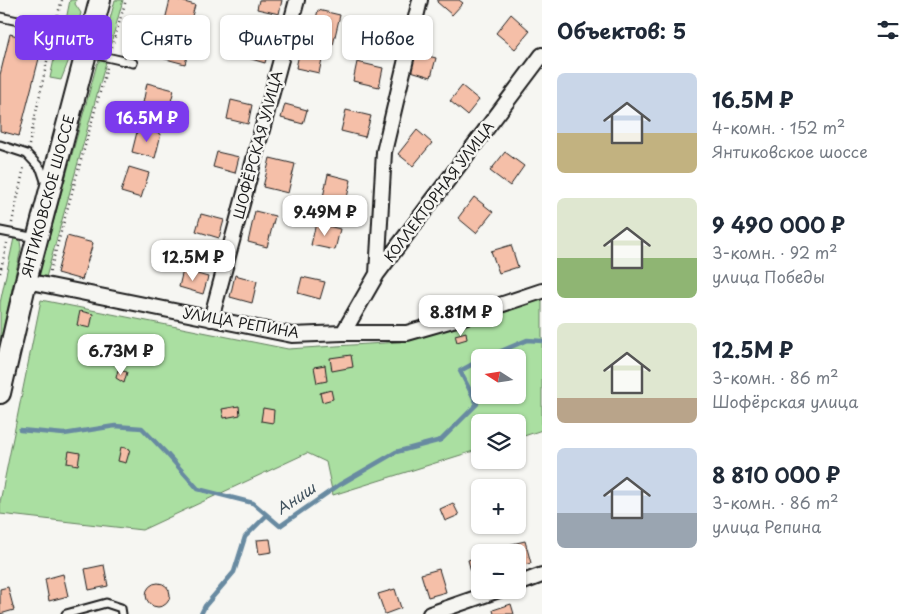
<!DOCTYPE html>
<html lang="ru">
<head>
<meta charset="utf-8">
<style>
  :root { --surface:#fff; --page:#f2f2f3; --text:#1f2937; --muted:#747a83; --accent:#7c3aed }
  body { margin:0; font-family:"Playpen Sans",sans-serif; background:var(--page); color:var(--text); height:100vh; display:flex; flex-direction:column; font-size:19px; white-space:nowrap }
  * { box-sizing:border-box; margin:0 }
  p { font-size:16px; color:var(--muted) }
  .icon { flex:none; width:28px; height:28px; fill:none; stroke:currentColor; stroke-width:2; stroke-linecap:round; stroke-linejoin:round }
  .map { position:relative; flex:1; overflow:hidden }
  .side { display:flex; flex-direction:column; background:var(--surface); width:375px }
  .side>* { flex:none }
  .hud { position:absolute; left:15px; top:15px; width:451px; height:45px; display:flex; gap:10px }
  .needle { width:32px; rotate:282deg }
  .tools { position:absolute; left:471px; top:349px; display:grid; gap:10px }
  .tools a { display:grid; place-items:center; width:55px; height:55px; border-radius:8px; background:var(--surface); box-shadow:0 1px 4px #0004; font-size:25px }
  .price { position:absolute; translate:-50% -42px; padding:0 11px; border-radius:10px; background:#fff; color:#222; font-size:16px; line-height:32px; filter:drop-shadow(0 1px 2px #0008) }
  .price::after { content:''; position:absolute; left:50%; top:30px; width:15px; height:11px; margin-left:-8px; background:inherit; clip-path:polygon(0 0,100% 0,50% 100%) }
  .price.active { background:var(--accent); color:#fff }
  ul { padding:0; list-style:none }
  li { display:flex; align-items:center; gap:15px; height:125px; padding:0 15px }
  li span { display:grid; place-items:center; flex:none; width:140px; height:100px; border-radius:8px; color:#555 }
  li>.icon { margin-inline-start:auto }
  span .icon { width:60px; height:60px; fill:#fffc; stroke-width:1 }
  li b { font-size:21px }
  h2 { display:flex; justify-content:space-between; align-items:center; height:60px; padding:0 15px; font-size:21px }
  .tag { padding:0 18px; border-radius:8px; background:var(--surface); box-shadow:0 1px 4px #0004; font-size:18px; line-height:45px }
  .tag.active { background:var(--accent); color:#fff }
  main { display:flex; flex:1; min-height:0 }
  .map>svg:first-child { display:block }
  .green { fill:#aadfa1; stroke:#637e5e; fill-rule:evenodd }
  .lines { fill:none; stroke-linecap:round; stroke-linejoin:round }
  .stream { stroke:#688aa1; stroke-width:4.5 }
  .building { fill:#f5bfa8; stroke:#1c1c1c }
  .lane-casing { stroke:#1c1c1c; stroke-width:11 }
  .street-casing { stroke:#1c1c1c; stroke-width:18 }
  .secondary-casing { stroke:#1c1c1c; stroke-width:24 }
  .path { stroke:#1c1c1c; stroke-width:2.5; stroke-dasharray:1 4; stroke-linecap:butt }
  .lane { stroke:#f6f6f2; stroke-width:7 }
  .street { stroke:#f6f6f2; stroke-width:14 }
  .secondary { stroke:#f6f6f2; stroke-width:20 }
  .labels { text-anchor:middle; stroke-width:5; stroke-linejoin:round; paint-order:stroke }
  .street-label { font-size:14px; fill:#1c1c1c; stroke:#f6f6f2 }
  .water-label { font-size:15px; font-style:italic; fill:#42535f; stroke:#f6f6f2 }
</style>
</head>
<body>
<main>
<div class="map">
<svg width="542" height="614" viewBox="0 0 542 614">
  <rect width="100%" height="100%" fill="#f6f6f2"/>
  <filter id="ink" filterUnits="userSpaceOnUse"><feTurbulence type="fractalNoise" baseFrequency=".02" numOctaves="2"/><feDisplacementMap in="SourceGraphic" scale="10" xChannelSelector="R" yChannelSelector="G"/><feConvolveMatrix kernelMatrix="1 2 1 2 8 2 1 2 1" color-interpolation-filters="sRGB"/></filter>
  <g filter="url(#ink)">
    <path class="green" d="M70 0H76L75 4 81 13 79 20 72 22 66 20Z
      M115 0H123L108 54 103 52 102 50Z
      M59 36 72 39V52L61 80 50 78Z
      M99 61 106 62 45 281 38 277 97 64Z
      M14 238 20 241 21 249 0 342V303Z
      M542 296V430L518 438V422H480V449L333 495 326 462 307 453 142 530 0 514V502L41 300 288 349 400 342ZM480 358H518V395H480Z"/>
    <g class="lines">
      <path class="stream" d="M485 358 527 340 542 341
        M20 430 64 434 115 426 142 428 167 454 198 489 253 503 280 526 339 485 396 452 441 440 477 404 460 371 480 360
        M201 614 205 606 234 572 245 537 267 515"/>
    </g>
    <path class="building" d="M170 0H177L195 5 189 27 165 20Z
      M259 0H282L279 14 257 9Z
      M438 0H459L463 3 452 15 437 2Z
      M318 10 340 15 333 45 311 40Z
      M511 14 530 31 515 49 496 33Z
      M10 34 43 43 19 136 0 131V75Z
      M164 35 191 42 185 64 158 57Z
      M245 40 269 47 265 63 241 56Z
      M416 53 436 58 431 77 411 71Z
      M299 54 322 59 319 73 296 68Z
      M357 62 383 68 379 87 353 81Z
      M147 83 174 90 169 109 143 103Z
      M462 86 479 100 467 115 450 101Z
      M231 100 252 105 248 124 227 119Z
      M285 104 307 110 303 124 281 118Z
      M346 110 371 116 365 137 341 131Z
      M138 128 161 134 155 158 132 152Z
      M417 130 432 143 413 166 398 154Z
      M217 152 239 157 235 173 213 167Z
      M505 152 524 166 510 186 490 171Z
      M270 158 295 164 288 193 263 187Z
      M129 167 149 173 141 198 121 192Z
      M328 174 351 180 346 202 323 197Z
      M474 197 493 212 476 233 458 218Z
      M255 211 275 216 267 247 248 242Z
      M201 214 224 220 219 238 196 231Z
      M316 223 340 229 335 250 311 245Z
      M67 236 93 243 82 280 57 273Z
      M511 245 518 267 499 273 491 251Z
      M183 270 208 277 203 294 179 287Z
      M235 275 257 281 252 303 230 297Z
      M302 277 325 282 320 299 298 293Z
      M80 311 93 314 90 328 77 325Z
      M466 332 467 339 457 342 455 335Z
      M351 355 353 367 332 371 330 358Z
      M325 365 327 381 317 383 314 367Z
      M118 370 127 372 124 383 116 378Z
      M331 390 333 399 322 402 320 393Z
      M239 406 240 415 224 418 222 409Z
      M263 408 274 410 273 423 261 421Z
      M121 447 130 449 126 463 118 461Z
      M69 451 80 453 78 465 67 463Z
      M453 503 459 515 445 521 440 509Z
      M270 539 272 552 259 554 257 540Z
      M525 541 531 563 518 567V552H510L508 545Z
      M480 556V580L474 582 468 560Z
      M104 565 108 586 89 590 85 569Z
      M439 569 446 592 428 597 421 574Z
      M63 574 68 596 49 601 45 579Z
      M146 595a12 12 0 1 1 24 0a12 12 0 1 1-24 0Z
      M8 587 14 610 0 614V589Z
      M395 589 401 608 385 614 378 594Z
      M511 604 514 614H494L493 610Z"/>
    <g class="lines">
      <g class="lane-casing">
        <path id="lane" d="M0 17 90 37
          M89 53 133 63
          M0 145 27 154 41 169 46 184
          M0 231 36 238
          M66 614 106 603 121 608 122 614"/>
      </g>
      <g class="street-casing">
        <path id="street" d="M377 274 384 152 420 0
          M26 281 292 335 343 333H407L470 315 542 291
          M211 319 297 0
          M343 333 377 274 542 55
          M518 584 542 575
          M430 614 499 590"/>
      </g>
      <g class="secondary-casing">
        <path id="secondary" d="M0 393 26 281 100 0"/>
      </g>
      <path class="path" d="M56 20 62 0
        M112 47 126 0
        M29 145 52 38
        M12 223 24 167
        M50 271 107 67
        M0 273 7 243"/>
      <use href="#lane" class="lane"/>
      <use href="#street" class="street"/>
      <use href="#secondary" class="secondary"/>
    </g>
  </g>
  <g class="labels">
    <g class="street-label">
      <text transform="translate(258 145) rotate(-75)" y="5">ШОФЁРСКАЯ УЛИЦА</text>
      <text transform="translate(439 192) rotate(-53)" y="5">КОЛЛЕКТОРНАЯ УЛИЦА</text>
      <text transform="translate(48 196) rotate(-75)" y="5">ЯНТИКОВСКОЕ ШОССЕ</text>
      <text transform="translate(241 323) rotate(10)" y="5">УЛИЦА РЕПИНА</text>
    </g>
    <g class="water-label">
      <text transform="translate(296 499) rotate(-34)" y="5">Аниш</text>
    </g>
  </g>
</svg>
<div class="tools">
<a><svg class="needle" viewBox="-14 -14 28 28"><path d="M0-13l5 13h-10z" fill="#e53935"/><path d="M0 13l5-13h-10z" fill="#747a83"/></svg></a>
<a><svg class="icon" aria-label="layers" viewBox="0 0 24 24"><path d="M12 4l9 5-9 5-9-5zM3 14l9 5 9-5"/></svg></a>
<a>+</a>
<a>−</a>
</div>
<b class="price active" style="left:147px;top:143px">16.5M ₽</b>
<b class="price" style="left:325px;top:237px">9.49M ₽</b>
<b class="price" style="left:193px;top:282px">12.5M ₽</b>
<b class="price" style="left:461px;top:337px">8.81M ₽</b>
<b class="price" style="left:121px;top:376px">6.73M ₽</b>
<div class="hud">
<a class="tag active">Купить</a>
<a class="tag">Снять</a>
<a class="tag">Фильтры</a>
<a class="tag">Новое</a>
</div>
</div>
<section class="side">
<h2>Объектов: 5<svg class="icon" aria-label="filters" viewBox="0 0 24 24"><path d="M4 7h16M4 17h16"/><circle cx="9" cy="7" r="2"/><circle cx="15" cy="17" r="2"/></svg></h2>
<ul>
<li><span style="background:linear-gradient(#c9d6e8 60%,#c2b280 0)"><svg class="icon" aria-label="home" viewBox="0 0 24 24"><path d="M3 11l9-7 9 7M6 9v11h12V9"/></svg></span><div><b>16.5M ₽</b><p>4-комн. · 152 m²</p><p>Янтиковское шоссе</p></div></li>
<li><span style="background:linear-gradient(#dfe7d0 60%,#8fb573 0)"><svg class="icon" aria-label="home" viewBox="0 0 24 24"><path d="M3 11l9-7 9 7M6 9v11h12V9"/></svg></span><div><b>9 490 000 ₽</b><p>3-комн. · 92 m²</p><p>улица Победы</p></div></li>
<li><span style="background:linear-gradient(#dfe7d0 75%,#b9a48a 0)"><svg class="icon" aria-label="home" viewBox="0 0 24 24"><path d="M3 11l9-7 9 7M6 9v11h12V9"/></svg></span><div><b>12.5M ₽</b><p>3-комн. · 86 m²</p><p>Шофёрская улица</p></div></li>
<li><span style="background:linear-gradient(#c9d6e8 65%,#9aa5b1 0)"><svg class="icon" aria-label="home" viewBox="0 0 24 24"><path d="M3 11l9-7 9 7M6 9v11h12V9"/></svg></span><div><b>8 810 000 ₽</b><p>3-комн. · 86 m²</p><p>улица Репина</p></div></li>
</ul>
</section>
</main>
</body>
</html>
